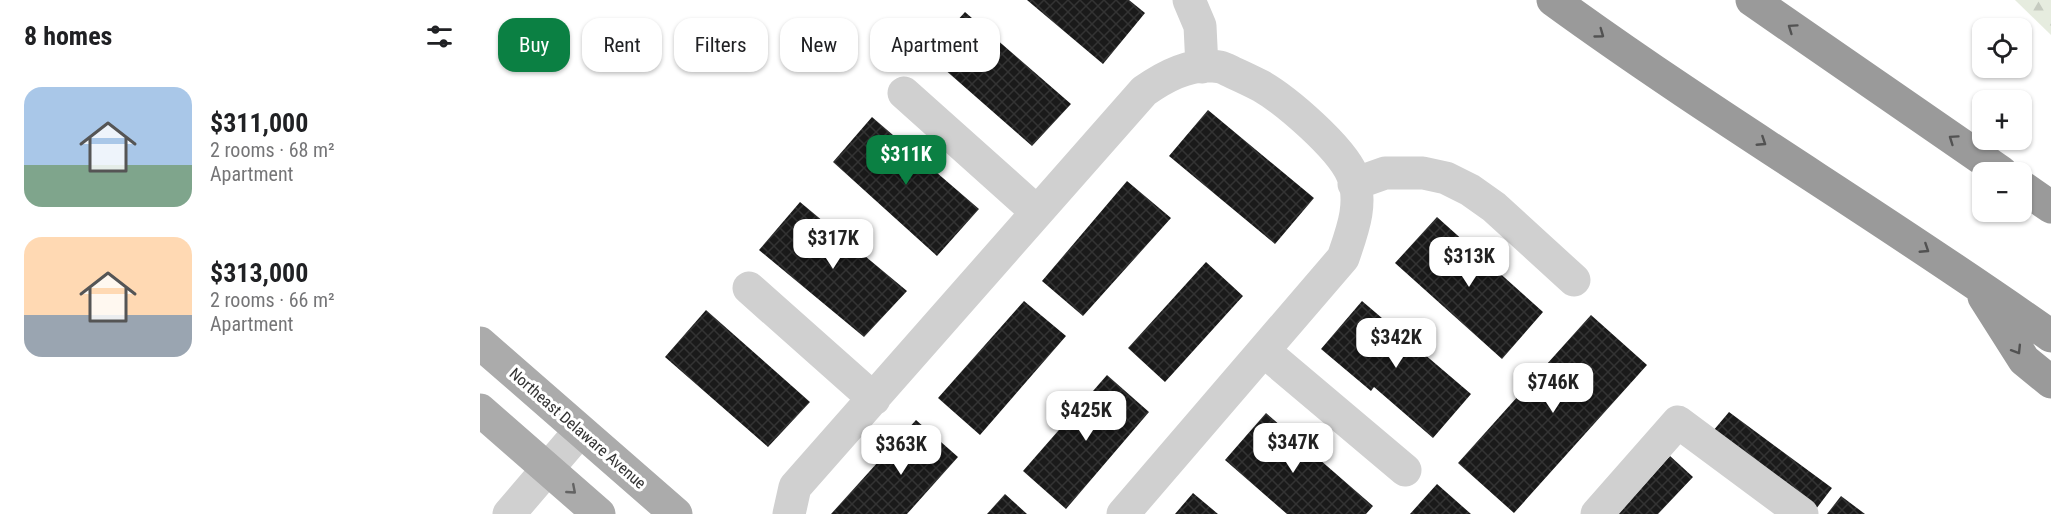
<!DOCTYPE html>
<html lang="en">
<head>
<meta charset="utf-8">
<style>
  :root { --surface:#fff; --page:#f2f2f2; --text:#202124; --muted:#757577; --accent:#0b8043 }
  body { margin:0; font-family:"Roboto Condensed",sans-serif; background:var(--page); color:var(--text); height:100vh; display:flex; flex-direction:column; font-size:22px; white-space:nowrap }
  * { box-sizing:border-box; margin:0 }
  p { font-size:20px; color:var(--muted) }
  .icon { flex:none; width:33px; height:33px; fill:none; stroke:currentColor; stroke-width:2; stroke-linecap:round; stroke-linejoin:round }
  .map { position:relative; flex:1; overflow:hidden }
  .panel { display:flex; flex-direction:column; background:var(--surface); width:480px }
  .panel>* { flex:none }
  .hud { position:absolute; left:18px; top:18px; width:570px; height:54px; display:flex; gap:12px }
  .buttons { position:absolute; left:1492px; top:18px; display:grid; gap:12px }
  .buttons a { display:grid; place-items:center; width:60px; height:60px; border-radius:12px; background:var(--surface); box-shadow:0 2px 4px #0004; font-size:30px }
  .price { position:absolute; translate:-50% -51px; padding:0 14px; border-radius:12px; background:#fff; color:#222; font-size:20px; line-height:39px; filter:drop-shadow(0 2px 3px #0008) }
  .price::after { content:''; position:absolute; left:50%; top:36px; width:18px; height:14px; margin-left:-9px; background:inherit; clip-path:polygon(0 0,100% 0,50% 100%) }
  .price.active { background:var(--accent); color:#fff }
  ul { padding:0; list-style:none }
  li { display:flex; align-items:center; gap:18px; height:150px; padding:0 24px }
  li span { display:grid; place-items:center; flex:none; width:168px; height:120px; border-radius:18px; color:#555 }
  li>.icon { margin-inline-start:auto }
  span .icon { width:72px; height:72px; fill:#fffc; stroke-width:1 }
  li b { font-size:26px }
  h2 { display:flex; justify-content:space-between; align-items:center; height:72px; padding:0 24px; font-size:26px }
  .tag { padding:0 21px; border-radius:18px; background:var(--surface); box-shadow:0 2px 4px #0004; font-size:21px; line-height:54px }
  .tag.active { background:var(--accent); color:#fff }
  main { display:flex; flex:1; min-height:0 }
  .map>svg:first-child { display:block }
  .forest { fill:url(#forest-firs) }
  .building { fill:url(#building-cross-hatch) }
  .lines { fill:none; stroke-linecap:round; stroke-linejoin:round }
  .minor { stroke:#d0d0d0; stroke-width:33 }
  .major { stroke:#ababab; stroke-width:33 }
  .highway { stroke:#9a9a9a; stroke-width:33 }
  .oneway { stroke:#525252 }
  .oneway2 { stroke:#636363 }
  .labels { text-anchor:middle; stroke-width:6; stroke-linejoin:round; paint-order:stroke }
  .street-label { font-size:16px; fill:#333; stroke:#fff }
</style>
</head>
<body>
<main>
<section class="panel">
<h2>8 homes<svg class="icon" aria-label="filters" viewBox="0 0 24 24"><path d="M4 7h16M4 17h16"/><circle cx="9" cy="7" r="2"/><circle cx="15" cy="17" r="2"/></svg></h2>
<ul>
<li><span style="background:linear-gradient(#a9c7e8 65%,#7fa58c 0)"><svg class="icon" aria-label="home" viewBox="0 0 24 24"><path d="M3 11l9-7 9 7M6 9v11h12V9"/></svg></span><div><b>$311,000</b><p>2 rooms · 68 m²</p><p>Apartment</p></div></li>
<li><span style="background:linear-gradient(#ffd9b3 65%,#9aa5b1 0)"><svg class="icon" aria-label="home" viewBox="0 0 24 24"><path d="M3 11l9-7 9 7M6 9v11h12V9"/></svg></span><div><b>$313,000</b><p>2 rooms · 66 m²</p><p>Apartment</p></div></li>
</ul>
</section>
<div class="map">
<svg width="1571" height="514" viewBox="0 0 1571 514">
  <defs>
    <pattern id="forest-firs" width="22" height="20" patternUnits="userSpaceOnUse" patternTransform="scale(1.5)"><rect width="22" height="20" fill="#e6ecdf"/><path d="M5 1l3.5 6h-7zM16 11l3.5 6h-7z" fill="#c6cbc0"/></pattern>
    <pattern id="building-cross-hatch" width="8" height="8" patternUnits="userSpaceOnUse" patternTransform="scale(1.5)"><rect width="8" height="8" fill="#1a1a1a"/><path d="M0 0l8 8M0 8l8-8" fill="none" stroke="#333"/></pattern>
  </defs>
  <rect width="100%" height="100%" fill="#fff"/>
  <path class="forest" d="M1535 0H1571V35Z"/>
  <path class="building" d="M547 0H649L665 13 623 64Z
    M485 12 591 104 552 146 447 54Z
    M728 110 834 198 795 244 689 156Z
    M392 117 499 209 457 256 353 162Z
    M647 181 691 218 603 316 562 281Z
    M320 202 427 291 384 337 279 250Z
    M957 217 1063 312 1022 359 915 263Z
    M726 262 763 296 685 382 648 348Z
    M544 301 586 336 500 435 458 398Z
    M882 301 991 394 953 438 894 387 891 391 841 349Z
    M226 310 330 402 288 447 185 357Z
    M1111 315 1167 365 1034 513 978 463Z
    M627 375 669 412 586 509 543 471Z
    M1249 412 1352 488 1336 509 1233 431Z
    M786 413 893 506 886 514H807L745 460Z
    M436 420 478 457 427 514H351Z
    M1190 456 1213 477 1178 514H1138Z
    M957 484 991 514H930Z
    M713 493 738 514H695Z
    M525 494 547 514H507Z
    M1361 496 1385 514H1347Z"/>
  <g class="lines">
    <path class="minor" d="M709 0 720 26 722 67
      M424 93 557 212
      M874 184 905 173H943L966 178 990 190 1014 207 1094 280
      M269 288 394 399
      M784 351 925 470
      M29 514 100 431
      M309 514 315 487 664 91C685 76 713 61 740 67 745 68 751 72 756 74 765 78 773 82 781 86 807 101 860 147 872 174 884 202 872 232 863 258L643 514
      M1117 514 1198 422 1322 514"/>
    <path class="major" d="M0 343 196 514
      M0 410 119 514"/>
    <path class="highway" d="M1073 0C1235 118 1408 220 1571 336
      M1272 0 1521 172
      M1542 187 1571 207
      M1504 297 1544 360 1571 382"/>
  </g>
  <defs><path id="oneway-chevron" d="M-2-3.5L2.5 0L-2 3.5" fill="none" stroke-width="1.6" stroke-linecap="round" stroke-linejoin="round" transform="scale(1.5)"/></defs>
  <g class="oneway">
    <use href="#oneway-chevron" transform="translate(1312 28) rotate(-145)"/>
    <use href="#oneway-chevron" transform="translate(1120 34) rotate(36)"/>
    <use href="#oneway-chevron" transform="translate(1473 139) rotate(-145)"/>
    <use href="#oneway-chevron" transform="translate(1282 142) rotate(33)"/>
    <use href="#oneway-chevron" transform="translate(1445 249) rotate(33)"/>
    <use href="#oneway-chevron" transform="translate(1537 350) rotate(58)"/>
  </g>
  <use class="oneway2" href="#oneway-chevron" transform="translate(92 490) rotate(41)"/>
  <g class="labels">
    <g class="street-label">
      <text transform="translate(98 428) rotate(41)" y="6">Northeast Delaware Avenue</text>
    </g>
  </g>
</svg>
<div class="buttons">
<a><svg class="icon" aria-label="locate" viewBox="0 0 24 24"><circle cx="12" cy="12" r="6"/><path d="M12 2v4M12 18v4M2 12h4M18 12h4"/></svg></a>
<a>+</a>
<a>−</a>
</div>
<b class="price active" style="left:426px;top:186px">$311K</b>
<b class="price" style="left:353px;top:270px">$317K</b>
<b class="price" style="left:989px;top:288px">$313K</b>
<b class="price" style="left:916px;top:369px">$342K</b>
<b class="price" style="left:1073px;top:414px">$746K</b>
<b class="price" style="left:606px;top:442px">$425K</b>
<b class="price" style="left:813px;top:474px">$347K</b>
<b class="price" style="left:421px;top:476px">$363K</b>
<div class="hud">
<a class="tag active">Buy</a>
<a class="tag">Rent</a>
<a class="tag">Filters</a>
<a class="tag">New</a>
<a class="tag">Apartment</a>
</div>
</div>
</main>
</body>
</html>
